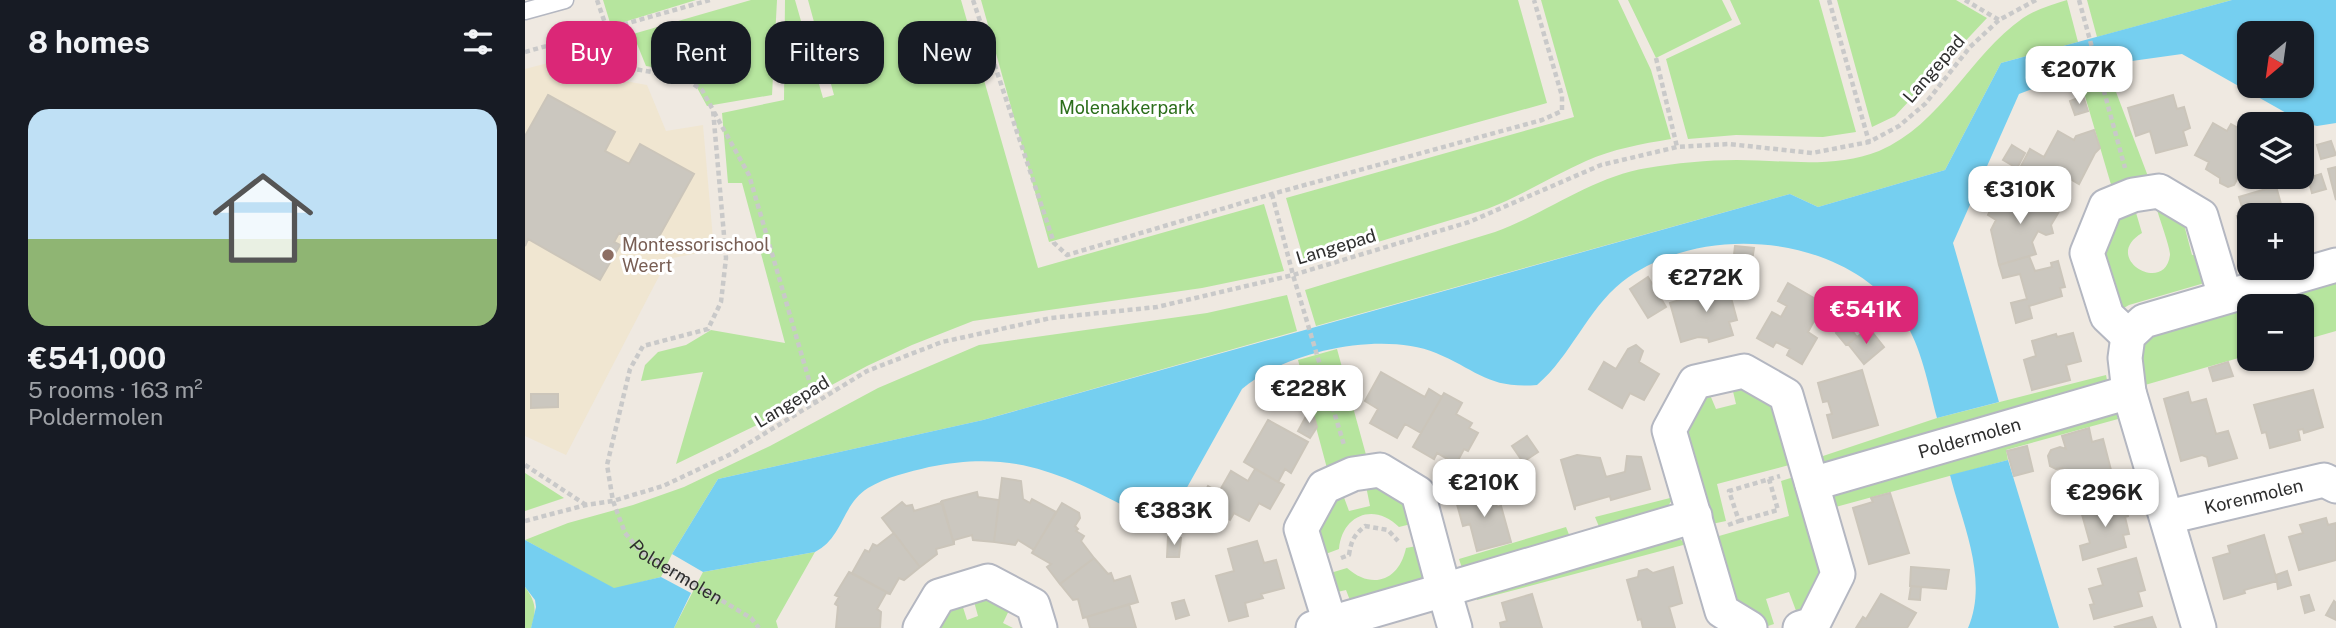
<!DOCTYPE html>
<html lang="en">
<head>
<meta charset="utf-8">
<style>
  :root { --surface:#171b24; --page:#20242c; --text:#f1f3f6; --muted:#9ea1a6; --accent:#db2777 }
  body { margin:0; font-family:"Public Sans",sans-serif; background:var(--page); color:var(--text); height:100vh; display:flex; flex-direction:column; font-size:26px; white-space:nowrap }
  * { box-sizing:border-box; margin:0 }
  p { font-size:23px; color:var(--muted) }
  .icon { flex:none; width:38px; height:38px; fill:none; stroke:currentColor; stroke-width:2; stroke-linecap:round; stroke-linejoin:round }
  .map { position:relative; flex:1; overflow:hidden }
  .details { display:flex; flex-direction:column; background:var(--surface); width:525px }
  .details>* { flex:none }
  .top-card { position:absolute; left:21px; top:21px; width:665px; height:63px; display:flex; gap:14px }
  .needle { width:46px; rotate:209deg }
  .controls { position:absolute; left:1712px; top:21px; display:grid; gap:14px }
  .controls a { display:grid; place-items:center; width:77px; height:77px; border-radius:14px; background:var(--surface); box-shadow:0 2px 5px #0004; font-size:35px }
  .price { position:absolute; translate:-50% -60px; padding:0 16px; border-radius:14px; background:#fff; color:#222; font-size:23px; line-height:46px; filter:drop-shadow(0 2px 4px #0008) }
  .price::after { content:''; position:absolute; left:50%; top:42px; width:21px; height:16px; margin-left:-10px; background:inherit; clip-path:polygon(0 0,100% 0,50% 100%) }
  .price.current { background:var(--accent); color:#fff }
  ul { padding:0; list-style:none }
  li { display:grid; align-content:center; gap:14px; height:371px; padding:0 28px }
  li span { display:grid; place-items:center; height:217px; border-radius:21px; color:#555 }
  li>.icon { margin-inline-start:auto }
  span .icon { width:126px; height:126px; fill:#fffc; stroke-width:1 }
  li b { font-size:30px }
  h2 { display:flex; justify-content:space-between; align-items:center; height:84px; padding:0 28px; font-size:30px }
  .chip { padding:0 24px; border-radius:21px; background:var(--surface); box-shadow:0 2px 5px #0004; font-size:24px; line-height:63px }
  .chip.current { background:var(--accent); color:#fff }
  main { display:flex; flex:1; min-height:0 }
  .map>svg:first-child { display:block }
  .education { fill:#f0e6d1 }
  .green { fill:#b6e59e }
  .water { fill:#75cff0; fill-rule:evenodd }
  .building { fill:#cbc7bf; stroke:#cbc5ba; stroke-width:2 }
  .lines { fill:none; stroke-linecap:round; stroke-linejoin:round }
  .lane-casing { stroke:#b4b7c1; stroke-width:19 }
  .street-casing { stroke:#b4b7c1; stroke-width:37 }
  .path { stroke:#c9c9c9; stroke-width:4.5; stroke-dasharray:5 3.5; stroke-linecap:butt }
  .lane { stroke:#fff; stroke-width:16 }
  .street { stroke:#fff; stroke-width:33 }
  .education-dot { fill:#8d6e63; stroke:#fff; stroke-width:2.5 }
  .labels { text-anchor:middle; stroke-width:6; stroke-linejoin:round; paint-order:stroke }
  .street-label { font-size:18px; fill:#2e2e2e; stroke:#fff }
  .park-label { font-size:18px; fill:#2c6e1b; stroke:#fff }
  .education-label { font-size:18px; fill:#785e54; stroke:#fff; text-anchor:start }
</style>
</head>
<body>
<main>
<section class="details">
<h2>8 homes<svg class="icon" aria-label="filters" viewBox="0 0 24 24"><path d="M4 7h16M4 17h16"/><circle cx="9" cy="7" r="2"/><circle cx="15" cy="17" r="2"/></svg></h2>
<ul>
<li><span style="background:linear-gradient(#bfe0f5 60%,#8fb573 0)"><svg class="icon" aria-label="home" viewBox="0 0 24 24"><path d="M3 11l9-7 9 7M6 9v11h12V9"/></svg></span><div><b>€541,000</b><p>5 rooms · 163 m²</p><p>Poldermolen</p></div></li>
</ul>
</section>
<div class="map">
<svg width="1811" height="628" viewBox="0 0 1811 628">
  <rect width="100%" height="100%" fill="#efe9e1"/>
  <path class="education" d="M69 51 88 76 100 81 122 85 141 131 178 125 189 250 143 259 41 455 0 436V69Z"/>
  <path class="green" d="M78 0H171L86 26Z
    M226 0H252L247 95 182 106 164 73 121 66 108 34Z
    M260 0H270L298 98 309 95 283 0H436L513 268 739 204 759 271 677 288 448 321 387 345 342 366 234 424 151 464 178 372 116 381 120 365 133 352 161 345 186 330 260 343 217 183H203L197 113 259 100Z
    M456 0H993L1022 103 524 242Z
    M1016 0H1093L1126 70 1146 139C1116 144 1088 149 1061 161 1027 176 996 196 962 209L780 264 761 198 1049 117Z
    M1103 0H1197L1207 20 1131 58Z
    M1205 0H1294L1331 132 1298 137 1211 135 1163 139 1141 59 1216 24Z
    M1312 0H1431L1462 18 1370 116 1347 127Z
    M1542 0 1553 42 1476 63 1420 170 1293 207 1265 194 791 326 780 290 970 232C1022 213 1067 177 1122 168 1151 163 1182 160 1212 160 1259 160 1309 169 1354 151 1417 124 1444 56 1498 18 1511 9 1527 5 1542 0Z
    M1562 0H1707L1572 37Z
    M1588 84 1624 179 1587 188 1557 86Z
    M1630 203 1657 217 1667 255 1675 254 1683 282 1604 305 1597 309 1570 247 1589 212 1609 206 1617 233C1575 258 1640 296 1645 255 1646 249 1632 212 1630 203Z
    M1811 282V331L1776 341V306H1724V355L1620 385 1613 359 1623 334Z
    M762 295 772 331 458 420 193 479 147 554 136 577 89 589 0 540 43 523 108 505 159 487 245 446 353 388 454 345 682 313Z
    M812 349 843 462 803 472 773 360Z
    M1581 375 1583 385 1303 465 1292 458 1412 418Z
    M1206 383 1252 400 1268 464 1192 484 1201 521 1182 525 1155 428 1183 390 1191 409 1211 404Z
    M1591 409 1593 419 1481 450 1483 460 1307 508 1304 498 1310 488Z
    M0 473 39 498 0 511Z
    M1272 476 1302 579 1273 616 1264 592 1241 599 1249 624 1243 626 1205 603 1187 538 1264 516 1256 481Z
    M849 483 884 502 890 523 874 527C849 502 817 515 814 549L798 555 792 530 811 494 817 492 824 511 845 506 841 486Z
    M1149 497 1139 512 1075 529 1070 517Z
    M1041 527 1045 537 937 568 934 559Z
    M1147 534 1162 544 952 600 949 590Z
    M897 545 904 574 890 587 826 603 821 590 808 593 802 574 822 568C847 590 874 581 881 548Z
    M290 552 251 621 253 628H149L178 572Z
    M0 587C11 602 12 610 6 628H0Z
    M463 591 487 604 478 623 488 628H410L422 605 436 601 442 620 453 616 448 598Z"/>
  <path class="water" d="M1707 0H1811V123L1792 126 1779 123 1657 54 1564 67 1494 94 1428 243 1474 402 1412 418C1403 385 1397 347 1377 317 1319 233 1175 221 1097 282 1062 310 1046 356 1012 385 963 389 952 370 911 353 857 331 761 351 717 389L655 500 643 495 632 497 620 513H613C539 475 491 449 404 467 384 472 361 477 343 488 317 504 318 538 290 552L178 572 147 554 193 479 458 420 1265 194 1293 207 1420 170 1476 63ZM1724 33H1776V86H1724Z
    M1483 460 1534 628H1443C1464 579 1437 523 1425 475Z
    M0 540 89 588 136 577 166 593 149 628H6L11 607 10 600 0 587Z"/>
  <path class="building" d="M23 95 90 132 80 151 104 164 115 144 169 174 126 251 94 233 89 242 95 245 75 280 3 239 0 246V136Z
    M1648 95 1652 109 1659 107 1665 128 1658 131 1662 145 1631 153 1625 131 1611 136 1603 108Z
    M1558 96 1563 111 1550 115 1545 101Z
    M1688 123 1702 131 1706 124 1724 134V170L1719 167 1709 185 1703 187 1695 183V178L1681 169 1684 162 1670 155Z
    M1569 130 1575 148 1570 153 1554 184 1540 176 1533 189 1495 168 1505 149 1519 157 1533 131 1549 140 1551 136Z
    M1806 141 1811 155 1796 159 1792 145Z
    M1487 145 1500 153 1492 168 1478 160Z
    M1811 167V200L1803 169Z
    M1796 174 1801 189 1787 193 1783 178Z
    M1751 186 1759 215H1724V248L1721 249 1712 216 1719 214 1714 197Z
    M1500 191 1535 210 1526 225 1528 233 1521 235 1513 231 1507 242 1511 254 1474 265 1466 230 1471 220 1463 215 1472 197 1490 207Z
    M1210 246 1229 248 1225 274 1207 272Z
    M1504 256 1510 271 1527 267 1526 263 1533 261 1540 287 1535 288 1537 296 1504 306 1507 318 1491 323 1486 303 1502 299 1495 274 1478 278 1474 265Z
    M1123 277 1141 307 1123 318 1105 289Z
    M1201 279 1212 320 1204 322 1208 335 1184 342 1183 338 1173 337 1156 342 1145 303 1178 293 1176 286Z
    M1263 283 1308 309 1298 326 1289 321 1283 332 1292 338 1277 364 1262 355 1265 349 1251 342 1248 347 1232 338 1247 312 1256 317 1262 306 1253 301Z
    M1322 324 1332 337 1321 345 1311 333Z
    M1344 328 1359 347 1339 364 1323 344Z
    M1548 333 1556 361 1541 365 1545 380 1507 390 1499 360 1511 356 1507 341 1531 334 1532 337Z
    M1111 345 1118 351 1114 362 1134 374 1119 400 1105 393 1097 408 1064 389 1079 362 1091 369 1103 349Z
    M1757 359H1774V365L1756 364Z
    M1703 362 1708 376 1688 381 1684 368Z
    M1337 370 1353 425 1308 438 1302 415 1307 414 1303 401 1298 402 1293 383Z
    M856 372 900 397 904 389 917 397 896 433 880 424 872 438 845 423 853 409 840 401Z
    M1788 390 1798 427 1779 433 1778 429 1773 430 1775 440 1745 448 1741 432 1737 433 1729 405Z
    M1663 392 1666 403 1681 399 1691 434 1703 431 1712 458 1684 466 1682 457 1677 455 1656 461 1639 399Z
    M919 393 937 403 931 414 947 423 944 428 953 433 943 451 939 449 931 464 912 453 909 459 888 447Z
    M6 394H33V407L6 408Z
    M786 407 792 427 785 438 773 431Z
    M743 420 783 442 766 473 760 469 753 482 719 462Z
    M1564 428 1567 442 1578 439 1586 470 1579 472 1584 490 1546 500 1537 468 1531 469 1525 466 1523 456 1526 450 1535 447 1541 449 1537 436Z
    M1002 436 1013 452 998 462 987 446Z
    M1502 446 1508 471 1489 476 1482 451Z
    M1052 455 1075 458 1081 477 1100 472 1102 456 1116 457 1125 489 1086 500 1085 496 1050 506V510L1036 460Z
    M730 469 759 485 745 509 734 503 724 521 709 513 705 520 674 503 683 486 694 492 706 471 723 481Z
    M477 478 496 481 498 499 505 503 507 499 531 512 507 553 509 550 493 540 490 545 469 542Z
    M966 487 972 507 976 506 986 542 952 551 945 524 938 526 930 497Z
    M452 492 453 497 474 500 469 542 448 540 447 535 429 540V544L417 501Z
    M1365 493 1384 553 1344 564 1328 508 1348 502 1346 498Z
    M1595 500 1596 504 1599 503 1603 516 1600 517 1604 534 1598 535 1601 547 1558 560 1555 546 1565 543 1556 511Z
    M416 501 429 544 411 549 412 554 395 567 357 518 377 502 381 506 387 505 389 511 416 503Z
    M537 503 554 513 555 518 550 526 553 529 551 531 559 536 556 541 569 558 535 584 522 567 526 564 507 553Z
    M1801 518 1803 525 1811 523V560L1774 570 1764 537 1778 533 1775 525Z
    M369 533 395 567 379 580 374 578 365 594 327 573 340 550 344 552 348 544 352 546Z
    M1739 535 1752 581 1719 590 1720 593 1699 599 1688 558 1705 553 1703 546Z
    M643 537 656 538 654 557H642Z
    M732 541 739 563 751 560 759 588 736 594 738 598 720 603 723 616 704 621 691 576 709 571 703 549Z
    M569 558 583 574 586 573 589 581 605 576 613 602 558 618 553 599 548 600 535 584Z
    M1611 558 1620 590 1613 592 1617 606 1569 619 1565 605 1569 604 1564 589 1578 585 1573 569Z
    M1148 567 1157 603 1144 607 1150 628H1118L1116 619 1113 620 1102 580 1113 577 1114 571 1122 569 1128 573Z
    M1386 567 1424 570 1421 589 1385 586Z
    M1762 571 1766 585 1753 589 1751 575Z
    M324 572 365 594 361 593 352 609 356 612 355 628H311L313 606 310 604 314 597 310 595Z
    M1386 586 1396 587 1395 600 1384 599Z
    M1007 594 1017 628H976L975 623 982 621 977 603Z
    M1356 594 1391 613 1382 628H1331L1338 617 1341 619Z
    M1784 595 1789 610 1780 613 1776 597Z
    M659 600 664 615 651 619 647 603Z
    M1809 601 1811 603V620L1801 615Z
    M604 604 611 628H565L562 617 558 618Z
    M1627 617 1631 628H1591L1590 627Z"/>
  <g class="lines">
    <g class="lane-casing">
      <path id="lane" d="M0 11 40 0"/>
    </g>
    <g class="street-casing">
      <g id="street">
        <path d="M1603 336 1582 316 1562 253 1581 206 1608 195 1634 191 1676 216 1700 296"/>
        <path id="s2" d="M1287 484 1604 392"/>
        <path id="s3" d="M1643 517 1799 480 1811 486"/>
        <path d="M805 623 776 529 799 487 828 474 855 470 893 493 919 590 1170 516"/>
        <path d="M395 628 414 596 463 581 508 605 515 628"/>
        <path d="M788 628 919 590 930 628"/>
        <path d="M1225 628 1197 611 1144 430 1170 382 1219 371 1261 395 1313 574 1288 624 1275 628"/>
        <path d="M1674 628 1604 392 1600 358 1603 336 1619 321 1811 265"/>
      </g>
    </g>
    <g class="path">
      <path id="s1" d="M72 0 92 58 109 69 158 77 177 90 188 110 201 258 196 302 183 329 118 346 105 369 82 465 88 501 100 533 116 552 226 618 234 628"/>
      <path d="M448 0 529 243 542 255 747 194 1017 120 1037 111V96L1009 0"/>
      <path d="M1304 0 1344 142"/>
      <path d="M1440 0 1474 20"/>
      <path d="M1554 0 1600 168"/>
      <path d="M0 52 185 0"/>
      <path d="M1131 58 1152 147"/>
      <path d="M189 112 224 175 291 404"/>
      <path d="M747 194 768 275 819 445"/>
      <path d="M0 465 61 505"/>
      <path d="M0 521 61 505 88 501 138 486 206 454 342 371 417 342 526 318 632 307 768 275 944 222 1076 165 1152 147 1204 144 1287 153 1344 142 1374 126 1400 104 1445 47 1474 20 1511 0"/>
      <path d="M1214 521 1253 510 1244 479"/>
      <path d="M1203 525 1214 521 1204 491 1255 476"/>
      <path d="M816 558 824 555C826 541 829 535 840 526L863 530 873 541"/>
    </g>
    <use href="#lane" class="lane"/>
    <use href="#street" class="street"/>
  </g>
  <circle class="education-dot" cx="83" cy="255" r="7"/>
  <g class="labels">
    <g class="street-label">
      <text transform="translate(1409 69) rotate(-49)" y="6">Langepad</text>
      <text transform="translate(811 247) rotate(-17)" y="6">Langepad</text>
      <text transform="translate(267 402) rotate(-31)" y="6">Langepad</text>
      <text dy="6" stroke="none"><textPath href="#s2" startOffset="164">Poldermolen</textPath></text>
      <text dy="6" stroke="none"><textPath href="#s3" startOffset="88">Korenmolen</textPath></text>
      <text dy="6" stroke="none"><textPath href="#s1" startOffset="728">Poldermolen</textPath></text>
    </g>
    <g class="park-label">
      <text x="602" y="114">Molenakkerpark</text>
    </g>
    <g class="education-label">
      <text x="97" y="251">Montessorischool<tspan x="97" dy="21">Weert</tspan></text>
    </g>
  </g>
</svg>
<div class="controls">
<a><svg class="needle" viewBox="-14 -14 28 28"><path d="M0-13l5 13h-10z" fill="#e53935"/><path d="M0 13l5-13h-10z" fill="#9ea1a6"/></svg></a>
<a><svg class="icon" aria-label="layers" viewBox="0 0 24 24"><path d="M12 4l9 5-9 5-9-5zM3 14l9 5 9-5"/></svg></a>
<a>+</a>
<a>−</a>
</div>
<b class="price" style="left:1554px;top:106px">€207K</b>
<b class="price" style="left:1495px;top:226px">€310K</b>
<b class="price" style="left:1181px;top:314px">€272K</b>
<b class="price current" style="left:1341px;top:346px">€541K</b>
<b class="price" style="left:784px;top:425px">€228K</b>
<b class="price" style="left:959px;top:519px">€210K</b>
<b class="price" style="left:1580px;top:529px">€296K</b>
<b class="price" style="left:649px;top:547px">€383K</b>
<div class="top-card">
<a class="chip current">Buy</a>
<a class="chip">Rent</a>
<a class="chip">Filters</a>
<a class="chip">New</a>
</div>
</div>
</main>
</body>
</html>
